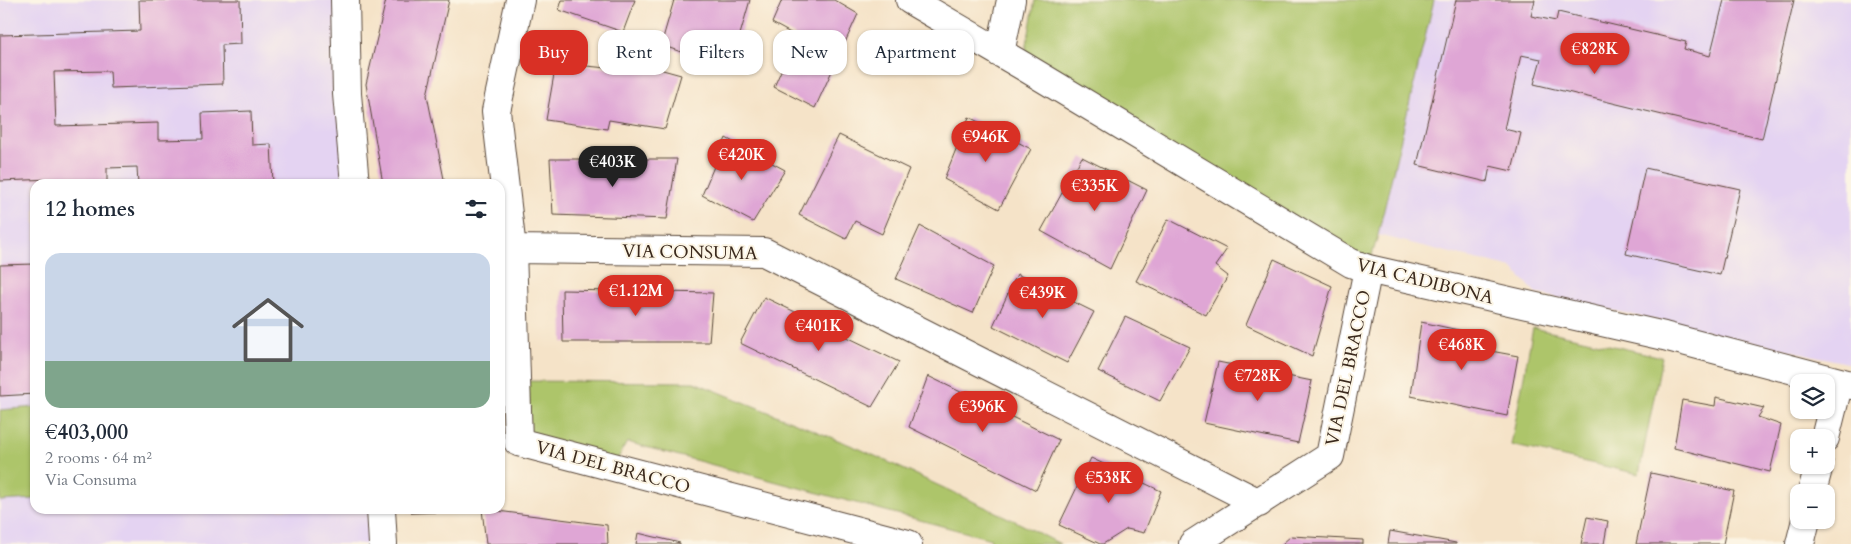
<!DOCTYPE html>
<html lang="en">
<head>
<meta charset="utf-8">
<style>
  :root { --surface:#fff; --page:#f6f6f7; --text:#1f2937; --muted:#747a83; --accent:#d93025 }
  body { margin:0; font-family:Cardo,serif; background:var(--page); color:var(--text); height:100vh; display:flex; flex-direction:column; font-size:19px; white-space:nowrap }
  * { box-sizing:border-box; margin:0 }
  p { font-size:16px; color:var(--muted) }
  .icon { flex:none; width:28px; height:28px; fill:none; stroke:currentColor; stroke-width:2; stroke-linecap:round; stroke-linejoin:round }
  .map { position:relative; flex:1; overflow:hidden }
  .details { position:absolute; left:30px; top:179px; width:475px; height:335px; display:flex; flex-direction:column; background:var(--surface); border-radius:15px; box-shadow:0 1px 4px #0004 }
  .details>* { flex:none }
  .banner { position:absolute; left:520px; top:30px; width:475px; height:45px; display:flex; gap:10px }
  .buttons { position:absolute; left:1790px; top:374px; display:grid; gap:10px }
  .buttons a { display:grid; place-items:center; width:45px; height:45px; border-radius:10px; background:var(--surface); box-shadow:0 1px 4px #0004; font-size:25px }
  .price { position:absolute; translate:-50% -42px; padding:0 11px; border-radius:18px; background:var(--accent); color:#fff; font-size:16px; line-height:32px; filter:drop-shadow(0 1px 2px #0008) }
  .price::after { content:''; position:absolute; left:50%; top:30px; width:15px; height:11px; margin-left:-8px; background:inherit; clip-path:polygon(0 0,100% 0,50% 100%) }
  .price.current { background:#222; color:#fff }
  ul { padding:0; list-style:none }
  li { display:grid; align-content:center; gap:10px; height:265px; padding:0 15px }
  li span { display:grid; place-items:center; height:155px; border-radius:15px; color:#555 }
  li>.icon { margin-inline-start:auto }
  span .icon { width:90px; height:90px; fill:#fffc; stroke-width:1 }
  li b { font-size:21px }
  h2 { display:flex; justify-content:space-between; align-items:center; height:60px; padding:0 15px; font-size:21px }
  .pill { padding:0 18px; border-radius:15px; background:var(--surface); box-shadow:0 1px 4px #0004; font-size:18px; line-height:45px }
  .pill.current { background:var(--accent); color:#fff }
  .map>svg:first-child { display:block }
  .built { fill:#e4d3f2 }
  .green { fill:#adc56a; stroke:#747844 }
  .building { fill:#dfa6d5 }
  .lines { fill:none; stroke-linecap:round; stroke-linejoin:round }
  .minor-casing { stroke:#574638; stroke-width:30 }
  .minor { stroke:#fff; stroke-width:28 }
  .labels { text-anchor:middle; stroke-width:4; stroke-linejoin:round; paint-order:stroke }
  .street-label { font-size:18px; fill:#3b2a1e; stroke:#fcf5e5 }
</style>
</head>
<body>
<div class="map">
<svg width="1851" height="544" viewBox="0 0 1851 544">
  <rect width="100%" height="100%" fill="#fcf5e5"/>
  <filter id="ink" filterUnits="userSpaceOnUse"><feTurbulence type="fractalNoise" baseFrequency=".02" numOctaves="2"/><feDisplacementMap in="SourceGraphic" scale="10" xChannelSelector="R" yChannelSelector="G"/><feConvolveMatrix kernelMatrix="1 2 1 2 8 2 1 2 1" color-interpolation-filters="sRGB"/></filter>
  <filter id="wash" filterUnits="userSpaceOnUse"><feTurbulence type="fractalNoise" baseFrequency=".0096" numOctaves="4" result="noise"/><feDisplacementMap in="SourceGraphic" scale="20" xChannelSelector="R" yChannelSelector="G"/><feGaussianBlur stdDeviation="1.12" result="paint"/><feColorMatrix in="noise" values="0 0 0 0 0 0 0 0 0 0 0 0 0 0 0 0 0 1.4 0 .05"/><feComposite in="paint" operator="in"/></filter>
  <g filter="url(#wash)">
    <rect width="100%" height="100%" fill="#f5e3c8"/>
    <path class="built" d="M0 0H345L355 184H35V509H381L383 544H0Z
      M1434 0H1851V364L1536 293 1512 268 1378 235Z"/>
    <path class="green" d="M1035 0H1434L1378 235 1368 269 1023 66Z
      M1533 328 1662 357 1639 474 1511 445Z
      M516 381 694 382 860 449 1015 521 1060 544H990L991 539 627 442 613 467 518 442Z
      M35 407V499L0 501V410Z"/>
    <g id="blocks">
      <path class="building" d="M139 0H240L241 44 222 45 223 84 111 88 110 71 54 72 56 126 158 123V140L203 139 202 113 251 111 252 145 271 144 273 184H138L137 167 107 168V184H53V179L0 181V35L140 31Z
        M386 0H449L427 95 445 184H383L366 84Z
        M562 0H635L623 32 559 10Z
        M674 0H750L730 69 661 45Z
        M782 0H834L858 14 815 108 774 87 796 36 772 23Z
        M1456 0H1535L1531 16 1556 21 1558 12 1686 42 1684 49 1710 56 1724 0H1794L1762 139 1534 84 1541 59 1521 55 1504 129 1521 133 1512 171 1490 166 1487 182 1417 165Z
        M619 58 681 75 665 129 609 120 607 129 546 120 556 63 617 69Z
        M969 117 1031 149 999 209 944 179Z
        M839 135 909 169 882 234 855 221 846 239 799 215Z
        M726 138 785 170 753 222 702 195Z
        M1082 157 1147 190 1110 269 1041 231Z
        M550 159H677L667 219 553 215Z
        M1645 168 1740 189 1720 275 1626 254Z
        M1168 219 1227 249 1215 266 1228 276 1206 315 1136 281Z
        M920 226 994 266 973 313 896 279Z
        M1274 259 1332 286 1312 356 1246 325Z
        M35 264V394L0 396V265Z
        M1017 274 1094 312 1067 363 993 326Z
        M562 290 713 293 709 342H563Z
        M764 297 899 362 872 407 740 343Z
        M1125 317 1190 347 1160 401 1098 371Z
        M1421 322 1482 335 1480 349 1518 356 1507 416 1411 396Z
        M1218 362 1312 381 1298 443 1204 423Z
        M928 376 1059 440 1036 490 909 427Z
        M1716 397 1764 408 1758 417 1781 425 1770 472 1674 448 1682 400 1715 406Z
        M1091 458 1161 491 1144 533 1127 529 1103 544H1100L1059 525Z
        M1651 473 1734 491 1723 544H1636Z
        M411 509H472V511L412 513Z
        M482 509 607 525 608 544H486Z
        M1587 517 1608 521 1604 544H1581Z
        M1390 531 1456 543V544H1388Z
        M638 533 680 543V544H636Z
        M1291 536 1363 540V544H1282Z"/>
    </g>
  </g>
  <g filter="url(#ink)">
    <use href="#blocks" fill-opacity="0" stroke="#574638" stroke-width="1"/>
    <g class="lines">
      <g class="minor-casing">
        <path id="minor" d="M345 0 347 94 355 184
          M520 0 496 111 512 249 518 442 908 544
          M910 0 1023 66 1351 263 1368 269 1664 336 1851 385
          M1000 53 1011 0
          M512 249 764 252 1259 503
          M1825 438 1839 382
          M1812 492 1819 465
          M381 509 383 544
          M1193 544 1330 456 1368 269
          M1800 544 1806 520"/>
      </g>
      <use href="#minor" class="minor"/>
    </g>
  </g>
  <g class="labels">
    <g class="street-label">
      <text transform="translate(690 252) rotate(1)" y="6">VIA CONSUMA</text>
      <text transform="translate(1425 281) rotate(14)" y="6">VIA CADIBONA</text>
      <text transform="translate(1348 368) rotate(-78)" y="6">VIA DEL BRACCO</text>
      <text transform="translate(613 467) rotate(15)" y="6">VIA DEL BRACCO</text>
    </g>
  </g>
</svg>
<div class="buttons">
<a><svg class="icon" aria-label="layers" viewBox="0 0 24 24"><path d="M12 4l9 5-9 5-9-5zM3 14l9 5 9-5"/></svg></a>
<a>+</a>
<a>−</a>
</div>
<b class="price" style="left:1595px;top:75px">€828K</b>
<b class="price" style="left:986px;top:163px">€946K</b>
<b class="price" style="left:742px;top:181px">€420K</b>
<b class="price current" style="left:613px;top:188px">€403K</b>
<b class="price" style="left:1095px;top:212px">€335K</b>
<b class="price" style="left:636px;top:317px">€1.12M</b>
<b class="price" style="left:1043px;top:319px">€439K</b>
<b class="price" style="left:819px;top:352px">€401K</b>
<b class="price" style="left:1462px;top:371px">€468K</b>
<b class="price" style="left:1258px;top:402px">€728K</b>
<b class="price" style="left:983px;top:433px">€396K</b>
<b class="price" style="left:1109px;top:504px">€538K</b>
<div class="banner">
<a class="pill current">Buy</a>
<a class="pill">Rent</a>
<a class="pill">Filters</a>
<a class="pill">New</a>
<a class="pill">Apartment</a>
</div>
<section class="details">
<h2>12 homes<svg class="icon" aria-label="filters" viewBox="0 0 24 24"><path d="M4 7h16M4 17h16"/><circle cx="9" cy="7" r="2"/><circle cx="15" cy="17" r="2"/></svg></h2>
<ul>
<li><span style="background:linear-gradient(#c9d6e8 70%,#7fa58c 0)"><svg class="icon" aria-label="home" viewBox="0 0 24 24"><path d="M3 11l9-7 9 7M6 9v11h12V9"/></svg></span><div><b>€403,000</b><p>2 rooms · 64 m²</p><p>Via Consuma</p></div></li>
</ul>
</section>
</div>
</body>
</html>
